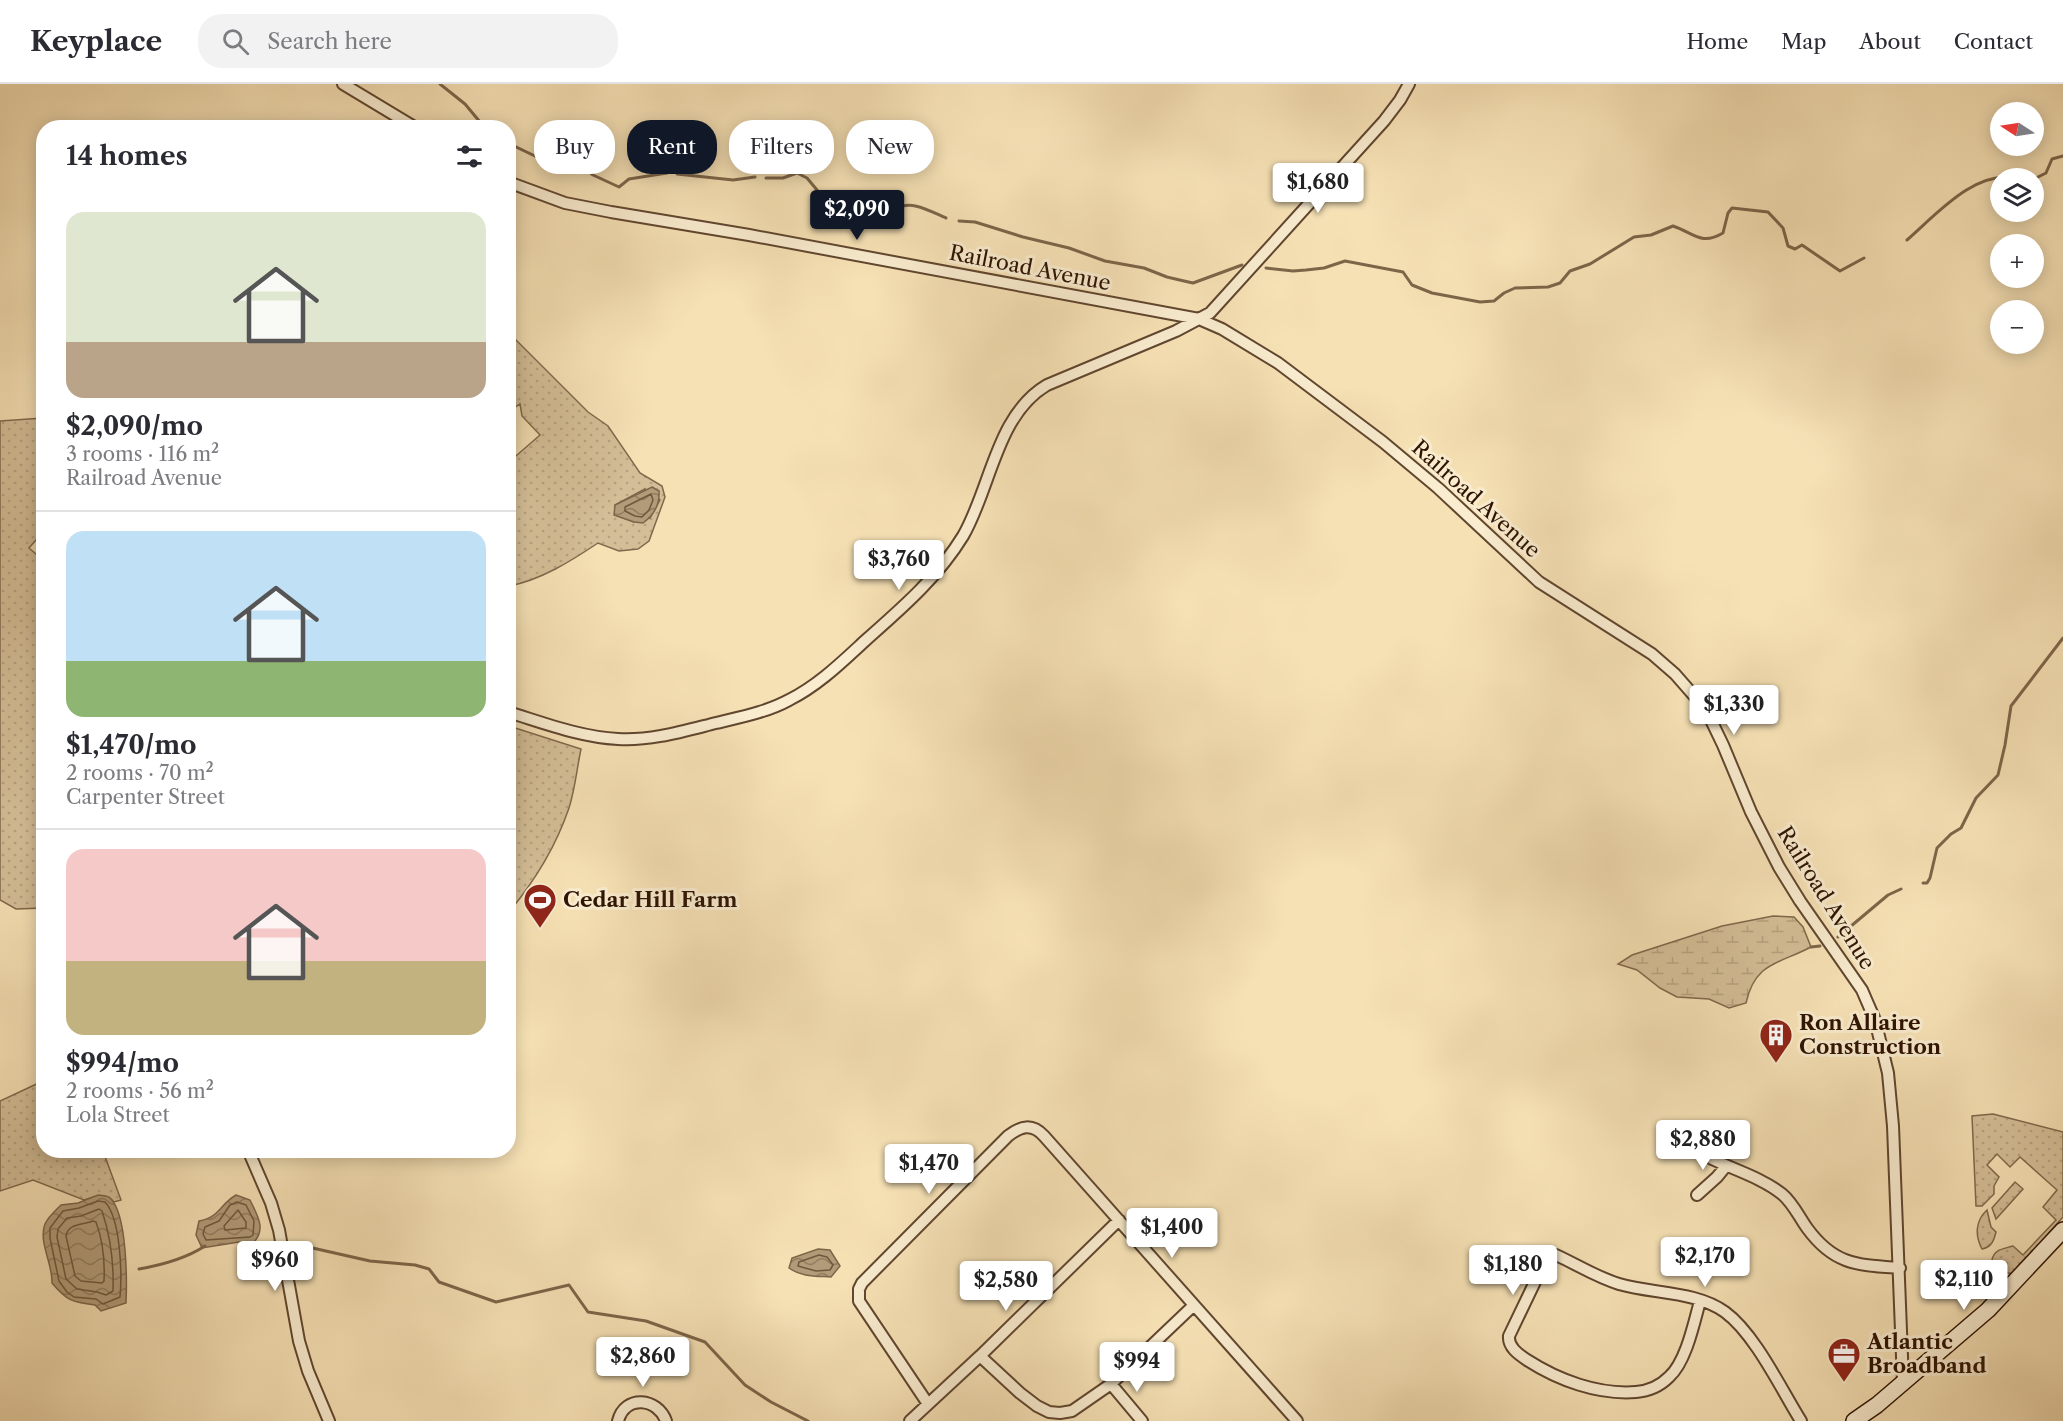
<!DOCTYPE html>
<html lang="en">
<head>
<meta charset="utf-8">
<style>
  :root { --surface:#fff; --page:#f2f2f3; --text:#2b2b33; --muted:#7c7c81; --line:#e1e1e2; --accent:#111827 }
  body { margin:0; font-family:"Libre Caslon Text",serif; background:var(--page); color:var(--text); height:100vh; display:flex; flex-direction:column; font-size:22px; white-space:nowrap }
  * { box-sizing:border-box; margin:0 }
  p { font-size:20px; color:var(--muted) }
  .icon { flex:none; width:33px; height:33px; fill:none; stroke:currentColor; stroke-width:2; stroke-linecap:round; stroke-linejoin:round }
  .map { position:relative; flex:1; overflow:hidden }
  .details { position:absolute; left:36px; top:36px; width:480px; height:1038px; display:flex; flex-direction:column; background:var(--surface); border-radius:24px; box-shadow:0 3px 15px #0003 }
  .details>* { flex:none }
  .top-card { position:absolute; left:534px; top:36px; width:570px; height:54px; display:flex; gap:12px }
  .needle { width:39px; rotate:282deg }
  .fabs { position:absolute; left:1990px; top:18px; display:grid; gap:12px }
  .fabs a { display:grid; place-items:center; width:54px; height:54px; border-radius:50%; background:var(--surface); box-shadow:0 3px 15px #0003; font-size:30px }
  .price { position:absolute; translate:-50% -51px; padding:0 14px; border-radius:6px; background:#fff; color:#222; font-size:20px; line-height:39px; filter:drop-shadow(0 2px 3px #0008) }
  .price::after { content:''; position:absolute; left:50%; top:36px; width:18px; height:14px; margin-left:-9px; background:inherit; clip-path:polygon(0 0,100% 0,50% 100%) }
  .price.active { background:var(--accent); color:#fff }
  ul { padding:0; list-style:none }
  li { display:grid; align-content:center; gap:12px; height:318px; padding:0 30px }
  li+li { border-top:2px solid var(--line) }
  li span { display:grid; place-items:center; height:186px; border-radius:18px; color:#555 }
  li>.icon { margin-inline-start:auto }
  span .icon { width:108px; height:108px; fill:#fffc; stroke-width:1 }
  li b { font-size:26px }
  h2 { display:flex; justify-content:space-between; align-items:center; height:72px; padding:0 30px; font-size:26px }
  .pill { padding:0 21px; border-radius:24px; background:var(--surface); box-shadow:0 3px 15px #0003; font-size:21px; line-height:54px }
  .pill.active { background:var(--accent); color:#fff }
  header { display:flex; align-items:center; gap:36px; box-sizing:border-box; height:84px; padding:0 30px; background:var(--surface); border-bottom:2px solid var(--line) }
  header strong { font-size:28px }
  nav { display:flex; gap:33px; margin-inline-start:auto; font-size:21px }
  .search { width:420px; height:54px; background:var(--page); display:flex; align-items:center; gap:15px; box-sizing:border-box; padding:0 21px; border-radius:24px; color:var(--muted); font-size:22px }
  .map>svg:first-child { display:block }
  .grass { fill:url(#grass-dots); stroke:#81684c; stroke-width:1.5; fill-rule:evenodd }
  .wetland { fill:url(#wetland-marsh); stroke:#81684c; stroke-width:1.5 }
  .water { fill:url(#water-waves); stroke:#7d6549; stroke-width:1.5 }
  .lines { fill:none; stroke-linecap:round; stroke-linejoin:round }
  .shore { stroke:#70573d; stroke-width:1.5 }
  .stream { stroke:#7d6549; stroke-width:3 }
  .street-casing { stroke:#60462f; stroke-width:14 }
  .secondary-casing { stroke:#2e1302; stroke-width:18 }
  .street { stroke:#f9eccf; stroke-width:10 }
  .secondary { stroke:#f9eccf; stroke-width:15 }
  .labels { text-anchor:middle; stroke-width:6; stroke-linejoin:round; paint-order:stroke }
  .street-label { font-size:21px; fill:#2e1302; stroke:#f9eccf }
  .poi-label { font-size:21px; font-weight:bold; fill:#2e1302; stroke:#f9eccf; text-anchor:start }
</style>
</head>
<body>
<header>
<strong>Keyplace</strong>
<div class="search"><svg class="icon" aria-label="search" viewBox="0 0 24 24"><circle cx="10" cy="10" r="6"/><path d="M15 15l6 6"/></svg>Search here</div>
<nav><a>Home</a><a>Map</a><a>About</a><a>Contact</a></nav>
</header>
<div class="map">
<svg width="2063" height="1337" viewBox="0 0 2063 1337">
  <defs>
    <pattern id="grass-dots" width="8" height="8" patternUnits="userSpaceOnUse" patternTransform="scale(1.5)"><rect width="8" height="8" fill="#d4be97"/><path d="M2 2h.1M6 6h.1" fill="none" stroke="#b6a280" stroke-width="1.8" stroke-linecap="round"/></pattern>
    <pattern id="wetland-marsh" width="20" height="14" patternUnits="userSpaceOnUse" patternTransform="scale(1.5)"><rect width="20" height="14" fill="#d4be97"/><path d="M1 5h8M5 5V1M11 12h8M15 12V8" fill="none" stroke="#b6a280"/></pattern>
    <pattern id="water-waves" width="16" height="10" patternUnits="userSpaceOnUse" patternTransform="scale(1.5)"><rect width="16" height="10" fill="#b29b78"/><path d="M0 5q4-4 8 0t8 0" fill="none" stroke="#917d60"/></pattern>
  </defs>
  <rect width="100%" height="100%" fill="#f6e1b5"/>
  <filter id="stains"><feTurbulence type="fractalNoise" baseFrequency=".00333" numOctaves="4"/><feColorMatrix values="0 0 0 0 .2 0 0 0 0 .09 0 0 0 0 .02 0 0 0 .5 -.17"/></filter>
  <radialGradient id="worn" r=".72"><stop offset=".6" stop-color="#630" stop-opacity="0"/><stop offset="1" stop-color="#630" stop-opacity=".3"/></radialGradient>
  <path class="grass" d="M508 248 588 328 608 342 640 389 662 402 665 413 649 457 638 465 619 467 598 459C571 477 541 496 509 502V378L540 351 522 332 520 320 509 327ZM645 405 660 416 650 434 634 438 615 431V421Z
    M43 334V448L29 464 44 477 43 824 16 825 0 816V337Z
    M509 642 581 665C577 684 575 705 569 724 556 762 534 798 509 828Z
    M43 997 44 1066 103 1067 121 1116 114 1118C105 1108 96 1112 84 1116L33 1096 0 1107V1017Z
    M1993 1030 2063 1048V1133L2012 1190C2002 1188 1998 1183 1992 1176 1994 1165 2003 1165 2013 1162L2023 1171 2056 1136 2043 1123 2057 1106 2020 1073 2010 1083 1997 1070 1987 1081 1999 1093 1994 1102V1110L1982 1122H1976L1972 1032Z
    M2015 1098 2023 1105 1996 1135 1992 1124Z
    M1987 1126 1991 1143 1996 1148C1994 1156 1992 1163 1982 1165 1975 1152 1975 1137 1987 1126Z"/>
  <path class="wetland" d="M1773 832 1794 833 1803 843 1811 863C1779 880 1755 878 1746 919L1729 924 1709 915 1677 913 1660 904 1637 886 1618 880 1632 871 1722 842Z"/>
  <path class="water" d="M652 403 659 407C660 421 654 431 643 439L634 438 614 431 615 421Z
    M98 1111C103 1112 108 1111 111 1115 127 1132 127 1196 126 1219L101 1227 95 1221C72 1218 67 1217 52 1199 53 1180 38 1158 45 1140 48 1133 56 1126 61 1121L78 1119Z
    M236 1111 250 1116C257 1131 267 1145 253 1159L239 1158 202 1164 196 1151 199 1137C220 1133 219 1121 236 1111Z
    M818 1165 830 1166 840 1182 831 1193C817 1192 801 1193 789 1184L792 1174Z"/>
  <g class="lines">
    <path class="shore" d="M651 410 653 416 649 426 642 433 635 432 625 427V423Z
      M98 1117 105 1118C121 1135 122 1191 120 1213L103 1220 96 1215 74 1213 67 1208 59 1197 50 1154V1144L63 1127 79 1124Z
      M237 1118 246 1121 254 1137 253 1151 250 1153 206 1156 203 1150 205 1143 219 1137 230 1121Z
      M99 1125 102 1127C111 1154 114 1179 113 1207L106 1211 97 1208 77 1205 66 1195 57 1153 58 1145 67 1134 81 1132Z
      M238 1126 246 1138V1144L225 1146 224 1142Z
      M93 1137 96 1138C103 1157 105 1177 104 1197L102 1199 81 1197 75 1192 66 1152C68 1139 83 1141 93 1137Z
      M819 1171 827 1173 833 1181 830 1186 816 1187 798 1182 799 1178Z"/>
    <path class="stream" d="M440 0 465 20 485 44
      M508 59 537 73 558 81 565 76 576 78 593 91 619 103 629 95 667 89
      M677 90 733 96 755 93
      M766 94H783L797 89 807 94 827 118H844
      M2034 95 2046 89 2052 75 2063 72
      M852 125C863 128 868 139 879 142 886 137 890 130 896 125 912 115 931 128 946 134
      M959 137 975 138 1023 153 1069 164 1105 177 1144 184 1167 193 1184 197 1193 199 1242 181
      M1907 156C1937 130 1974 86 2017 94
      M1266 184 1293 187 1306 186 1324 184 1345 177 1403 188 1412 201 1432 209 1480 218 1494 217 1504 209 1515 204 1548 203 1560 199 1570 187 1590 180 1634 153 1651 151 1673 142C1694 149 1701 162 1723 149L1728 129 1732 124 1768 128 1783 144 1788 162 1795 165 1802 161 1840 187 1864 174
      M1923 799H1927L1930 794 1937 764 1951 750 1961 744 1976 714 1998 691 2005 661 2011 622 2063 554
      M1838 853 1888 811 1901 805
      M1811 863 1820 862
      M295 1160 370 1177 415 1181 429 1185 439 1198 496 1218 569 1201 588 1228 646 1237 705 1258 745 1301 771 1318 808 1337
      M139 1185C162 1181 185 1175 205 1162"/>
    <g class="street-casing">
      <path id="street" d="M343 0 416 44
        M508 98 565 119 611 128 749 151 1199 235 1222 245 1278 279 1383 358 1438 404 1539 498 1652 570 1675 590 1696 614 1710 634 1723 661 1751 728 1779 783 1800 817 1862 906 1875 936 1888 989 1893 1042 1903 1298
        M508 628C544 639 580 653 618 655 651 657 684 647 716 639 741 633 767 628 789 616 819 601 843 577 867 555 902 524 938 493 963 452 991 404 996 331 1047 301L1176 247 1210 229 1384 37 1400 16 1409 0
        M248 1066 271 1119 279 1146 299 1257 308 1287 329 1337
        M1712 1075C1735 1086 1762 1094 1782 1110 1793 1119 1799 1133 1807 1144 1834 1181 1857 1181 1900 1184
        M1697 1111 1717 1093 1726 1082
        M1700 1217C1694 1239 1686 1278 1669 1293 1660 1302 1648 1307 1636 1308 1598 1311 1558 1296 1527 1276 1518 1270 1508 1263 1509 1252L1544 1179 1550 1173 1556 1171C1578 1181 1596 1193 1619 1200 1653 1210 1696 1207 1725 1228 1755 1250 1781 1305 1801 1337
        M980 1272 1020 1309 1037 1322 1049 1328 1060 1329 1072 1327 1111 1300 1194 1221
        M1111 1300 1142 1337
        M928 1320 859 1217V1205L862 1199 1008 1052C1021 1042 1032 1039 1044 1052L1297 1337
        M618 1337C625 1310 658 1314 666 1337
        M910 1337 980 1272 1119 1136"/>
    </g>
    <g class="secondary-casing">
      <path id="secondary" d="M1854 1337 1877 1321 1988 1226 2063 1146"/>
    </g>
    <use href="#street" class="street"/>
    <use href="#secondary" class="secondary"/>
  </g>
  <defs>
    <g id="stadium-pin" transform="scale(1.725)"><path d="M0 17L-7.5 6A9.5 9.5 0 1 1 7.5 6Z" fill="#8f2418" stroke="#f9eccf"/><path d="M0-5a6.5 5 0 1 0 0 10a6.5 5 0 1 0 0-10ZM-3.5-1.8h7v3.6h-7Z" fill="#fff"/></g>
    <g id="building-pin" transform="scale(1.725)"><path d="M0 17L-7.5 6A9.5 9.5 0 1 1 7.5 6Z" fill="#8f2418" stroke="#f9eccf"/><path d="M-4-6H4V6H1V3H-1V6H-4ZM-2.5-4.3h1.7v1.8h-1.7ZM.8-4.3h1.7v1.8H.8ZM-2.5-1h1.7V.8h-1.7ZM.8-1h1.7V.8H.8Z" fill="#fff"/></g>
    <g id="office-pin" transform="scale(1.725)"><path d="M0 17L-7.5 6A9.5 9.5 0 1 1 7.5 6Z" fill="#8f2418" stroke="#f9eccf"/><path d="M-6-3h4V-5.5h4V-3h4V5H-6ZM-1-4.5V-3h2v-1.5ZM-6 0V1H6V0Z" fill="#fff"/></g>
  </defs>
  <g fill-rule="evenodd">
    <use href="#stadium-pin" x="540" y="816"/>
    <use href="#building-pin" x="1776" y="951"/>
    <use href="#office-pin" x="1844" y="1270"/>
  </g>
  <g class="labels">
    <g class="street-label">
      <text transform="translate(1030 184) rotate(11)" y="7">Railroad Avenue</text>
      <text transform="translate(1476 415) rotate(42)" y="7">Railroad Avenue</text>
      <text transform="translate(1826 814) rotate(58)" y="7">Railroad Avenue</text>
    </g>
    <g class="poi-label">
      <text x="563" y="823">Cedar Hill Farm</text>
      <text x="1799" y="946">Ron Allaire<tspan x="1799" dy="24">Construction</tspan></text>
      <text x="1867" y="1265">Atlantic<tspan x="1867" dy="24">Broadband</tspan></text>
    </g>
  </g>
  <rect width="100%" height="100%" filter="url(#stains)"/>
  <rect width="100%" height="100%" fill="url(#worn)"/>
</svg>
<div class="fabs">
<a><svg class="needle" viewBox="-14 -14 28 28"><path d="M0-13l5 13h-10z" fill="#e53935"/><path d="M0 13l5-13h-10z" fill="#7c7c81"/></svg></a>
<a><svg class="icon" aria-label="layers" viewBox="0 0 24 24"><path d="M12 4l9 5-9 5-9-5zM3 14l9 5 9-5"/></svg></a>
<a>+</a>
<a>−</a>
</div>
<b class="price" style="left:1318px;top:130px">$1,680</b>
<b class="price active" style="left:857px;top:157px">$2,090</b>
<b class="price" style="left:899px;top:507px">$3,760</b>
<b class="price" style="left:1734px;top:652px">$1,330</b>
<b class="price" style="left:1703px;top:1087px">$2,880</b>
<b class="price" style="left:929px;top:1111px">$1,470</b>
<b class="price" style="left:1172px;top:1175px">$1,400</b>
<b class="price" style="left:1705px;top:1204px">$2,170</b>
<b class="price" style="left:275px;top:1208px">$960</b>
<b class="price" style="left:1513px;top:1212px">$1,180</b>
<b class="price" style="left:1964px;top:1227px">$2,110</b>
<b class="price" style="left:1006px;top:1228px">$2,580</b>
<b class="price" style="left:643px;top:1304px">$2,860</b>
<b class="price" style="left:1137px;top:1309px">$994</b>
<div class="top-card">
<a class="pill">Buy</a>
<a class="pill active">Rent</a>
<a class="pill">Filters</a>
<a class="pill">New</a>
</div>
<section class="details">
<h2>14 homes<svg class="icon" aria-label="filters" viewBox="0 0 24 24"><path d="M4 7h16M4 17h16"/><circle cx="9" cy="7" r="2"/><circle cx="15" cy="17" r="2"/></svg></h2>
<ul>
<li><span style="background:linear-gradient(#dfe7d0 70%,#b9a48a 0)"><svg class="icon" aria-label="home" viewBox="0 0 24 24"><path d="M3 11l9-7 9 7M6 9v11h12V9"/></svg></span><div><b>$2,090/mo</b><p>3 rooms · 116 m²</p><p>Railroad Avenue</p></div></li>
<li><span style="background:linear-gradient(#bfe0f5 70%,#8fb573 0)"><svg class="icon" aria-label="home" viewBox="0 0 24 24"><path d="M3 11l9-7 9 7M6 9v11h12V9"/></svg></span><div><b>$1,470/mo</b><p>2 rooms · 70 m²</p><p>Carpenter Street</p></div></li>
<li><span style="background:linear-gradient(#f6c9c9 60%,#c2b280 0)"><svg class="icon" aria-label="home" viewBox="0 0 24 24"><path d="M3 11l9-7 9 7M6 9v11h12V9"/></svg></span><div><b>$994/mo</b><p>2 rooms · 56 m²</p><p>Lola Street</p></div></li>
</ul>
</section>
</div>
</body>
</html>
